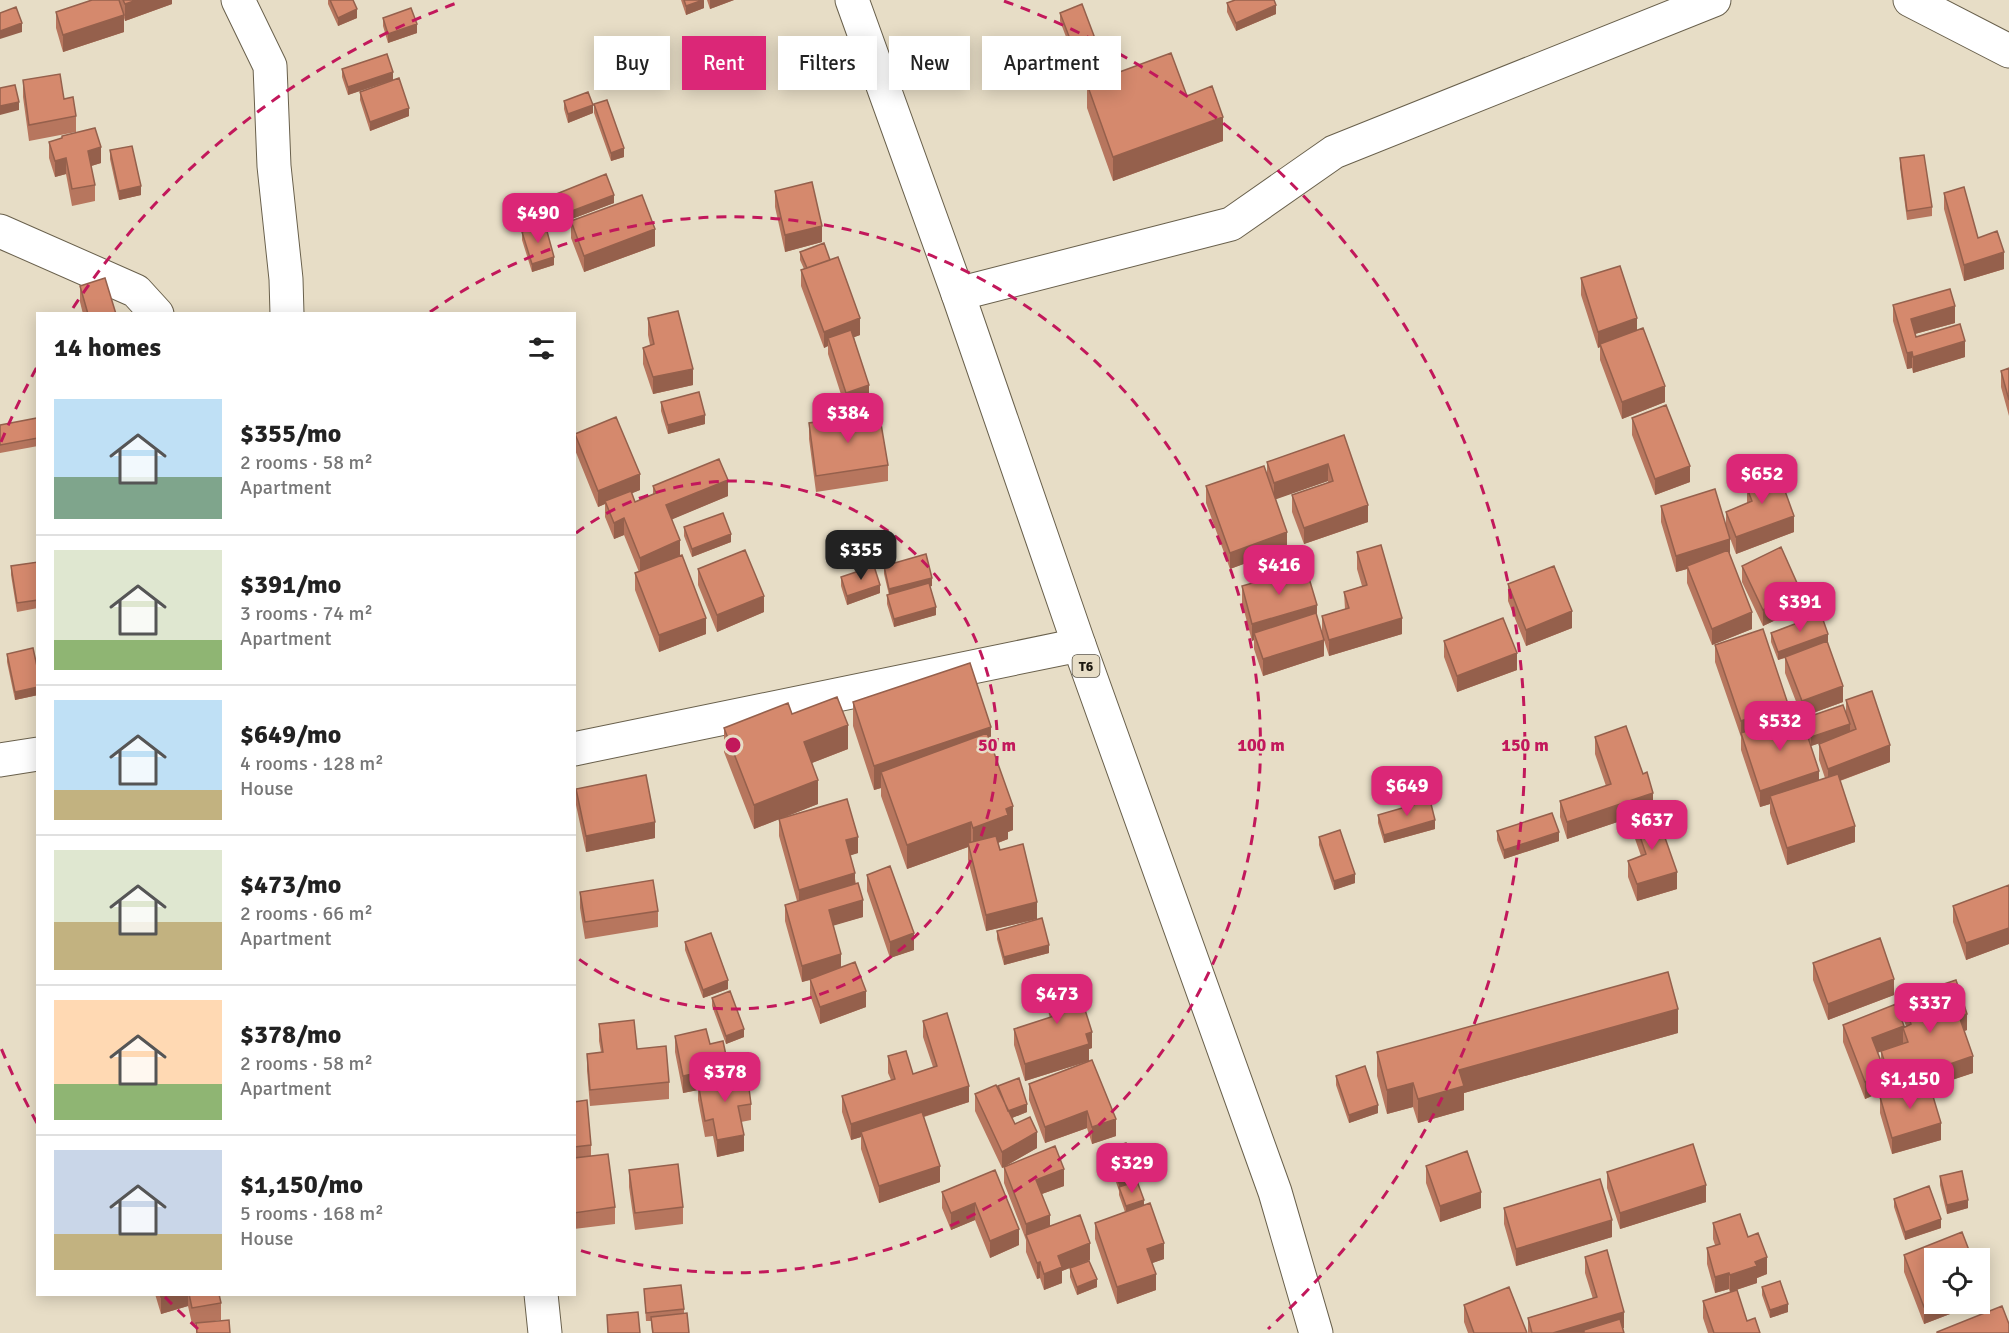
<!DOCTYPE html>
<html lang="en">
<head>
<meta charset="utf-8">
<style>
  :root { --surface:#fff; --page:#f6f6f6; --text:#222; --muted:#767676; --line:#e0e0e0; --accent:#db2777 }
  body { margin:0; font-family:Signika,sans-serif; background:var(--page); color:var(--text); height:100vh; display:flex; flex-direction:column; font-size:22px; white-space:nowrap }
  * { box-sizing:border-box; margin:0 }
  p { font-size:20px; color:var(--muted) }
  .icon { flex:none; width:33px; height:33px; fill:none; stroke:currentColor; stroke-width:2; stroke-linecap:round; stroke-linejoin:round }
  .map { position:relative; flex:1; overflow:hidden }
  .drawer { position:absolute; left:36px; top:312px; width:540px; height:984px; display:flex; flex-direction:column; background:var(--surface); border-radius:0px; box-shadow:0 3px 15px #0003 }
  .drawer>* { flex:none }
  .banner { position:absolute; left:594px; top:36px; width:570px; height:54px; display:flex; gap:12px }
  .tools { position:absolute; left:1924px; top:1248px; display:grid; gap:12px }
  .tools a { display:grid; place-items:center; width:66px; height:66px; border-radius:0px; background:var(--surface); box-shadow:0 3px 15px #0003; font-size:30px }
  .price { position:absolute; translate:-50% -51px; padding:0 14px; border-radius:12px; background:var(--accent); color:#fff; font-size:20px; line-height:39px; filter:drop-shadow(0 2px 3px #0008) }
  .price::after { content:''; position:absolute; left:50%; top:36px; width:18px; height:14px; margin-left:-9px; background:inherit; clip-path:polygon(0 0,100% 0,50% 100%) }
  .price.current { background:#222; color:#fff }
  ul { padding:0; list-style:none }
  li { display:flex; align-items:center; gap:18px; height:150px; padding:0 18px }
  li+li { border-top:2px solid var(--line) }
  li span { display:grid; place-items:center; flex:none; width:168px; height:120px; border-radius:0px; color:#555 }
  li>.icon { margin-inline-start:auto }
  span .icon { width:72px; height:72px; fill:#fffc; stroke-width:1 }
  li b { font-size:26px }
  h2 { display:flex; justify-content:space-between; align-items:center; height:72px; padding:0 18px; font-size:26px }
  .pill { padding:0 21px; border-radius:0px; background:var(--surface); box-shadow:0 3px 15px #0003; font-size:21px; line-height:54px }
  .pill.current { background:var(--accent); color:#fff }
  .map>svg:first-child { display:block }
  .lines { fill:none; stroke-linecap:round; stroke-linejoin:round }
  .minor-casing { stroke:#69604c; stroke-width:35 }
  .trunk-casing { stroke:#69604c; stroke-width:35 }
  .minor { stroke:#fff; stroke-width:33 }
  .trunk { stroke:#fff; stroke-width:33 }
  .wall { fill:#b7765e; fill-rule:evenodd }
  .shaded-wall { fill:#95604c }
  .building { fill:#d5896d; stroke:#95604c; stroke-width:1.5 }
  .ring { fill:none; stroke:#c2185b; stroke-width:3; stroke-dasharray:10 8 }
  .labels { text-anchor:middle; stroke-width:5; stroke-linejoin:round; paint-order:stroke }
  .shield { fill:#e7ddc6; stroke:#585245; stroke-width:1.5 }
  .shield-label { font-size:14px; font-weight:bold; fill:#1a160e }
  .centre { fill:#c2185b; stroke:#e7ddc6; stroke-width:3 }
  .ring-label { font-size:18px; text-anchor:middle; font-weight:bold; fill:#c2185b; stroke:#e7ddc6; stroke-width:5; stroke-linejoin:round; paint-order:stroke }
</style>
</head>
<body>
<div class="map">
<svg width="2009" height="1333" viewBox="0 0 2009 1333">
  <rect width="100%" height="100%" fill="#e7ddc6"/>
  <g class="lines">
    <g class="minor-casing">
      <path id="minor" d="M238 0 270 66 274 166 286 279 287 314
        M1910 0 2009 51
        M0 231 136 291 157 314
        M958 294 1231 224 1334 152 1714 0
        M574 749 1079 645
        M0 760 38 754
        M541 1294 545 1333"/>
    </g>
    <g class="trunk-casing">
      <path id="trunk" d="M852 0 958 294 1079 645 1275 1192 1316 1333"/>
    </g>
    <use href="#minor" class="minor"/>
    <use href="#trunk" class="trunk"/>
  </g>
  <path class="wall" d="M92 0H172V4L125 21 124 18V32L63 52 56 28V12Z
    M328 0H353L357 18 338 26 328 4Z
    M681 0H704V8L686 15Z
    M707 0H734L710 9Z
    M1227 3 1276 14 1236 31 1227 12Z
    M1060 13 1102 65 1080 74 1060 21Z
    M383 18 417 33 388 43 383 26Z
    M342 69 393 80 409 116 370 131 360 100V92L389 81 348 95 342 77Z
    M23 80 64 99 76 116V132L29 141 23 97Z
    M1087 84 1187 96 1223 141 1113 181 1087 108Z
    M564 101 593 113 568 123 564 109Z
    M594 104 624 157 611 161 594 113Z
    M49 142 101 163 91 166 95 185V201L72 206 66 174 55 177 49 158Z
    M110 150 141 195 119 200 110 159Z
    M1900 158 1932 207V216L1907 220 1900 167Z
    M775 191 822 242 785 252 775 207Z
    M1944 193 1978 238 2004 269 1964 281 1944 209Z
    M549 197 614 203 556 225 549 205Z
    M571 221 655 246 584 272 571 238Z
    M522 232 554 265 532 272 522 240Z
    M800 252 830 260 860 335 854 337 869 402 846 410 828 354V346L824 348 801 286V270L804 269 800 260Z
    M1581 278 1637 330 1665 402 1622 419 1600 360V347L1598 348 1581 295Z
    M80 286 116 314H83L80 302Z
    M1893 305 1955 323 1915 334 1916 337 1965 357 1913 373 1912 368 1907 369 1893 321Z
    M648 318 693 385 653 394 643 364V348L650 345 648 335Z
    M2009 368V416L2001 387V371Z
    M661 402 705 424 668 434 661 411Z
    M1632 418 1690 482 1655 495 1632 435Z
    M38 423V446L0 453V425Z
    M809 423 888 465V481L816 492 809 439Z
    M575 434 640 490 632 493 635 502 653 494V486L728 496 672 519 680 555 706 634 659 652 635 590V573L639 572 624 535 614 539 605 517V504L598 507 575 450Z
    M1344 435 1368 522 1304 544 1292 512V495L1328 483V481L1275 499 1287 548 1230 569 1206 503V486L1267 475V462Z
    M1759 473 1794 532 1736 554 1730 538V556L1752 629 1712 645 1687 583V569L1676 572 1661 522V506L1726 526V512L1747 503V488L1759 483Z
    M684 527 731 542 692 557 684 536Z
    M1357 552 1402 634 1329 656 1324 640V656L1263 676 1254 649V640L1252 641 1242 603V586L1322 633V616L1345 609 1344 592 1362 586 1357 569Z
    M38 562V608L17 612 11 575V566Z
    M884 566 932 586H930L936 615 894 627 887 604V595H889L884 574Z
    M1742 566 1801 608 1763 626 1742 582Z
    M698 569 764 612 717 632 698 585Z
    M841 577 880 593 847 605 841 586Z
    M1508 584 1572 628 1526 646 1508 601Z
    M1771 633 1828 642H1827L1843 702 1802 717 1785 673V658L1778 660 1771 642Z
    M1444 641 1517 670 1457 692 1444 657Z
    M1715 645 1788 718 1819 780 1825 778 1819 760V744L1829 740 1811 746 1805 727V718L1846 713V700L1890 762 1840 781 1855 842 1787 865 1770 813V804L1760 807 1741 750V737L1715 662Z
    M7 654 38 671V695L15 700 7 662Z
    M853 702 991 744 1013 830 1008 832V839L998 843 1000 850 1037 919 986 931 968 860V847L907 869 881 796V788L874 790 853 726Z
    M792 714 848 749 812 763 818 804 780 819 858 853 850 855 863 917 833 925 841 967 866 1007 820 1024 810 995V980L802 982 785 921V905L797 901 779 836V819L754 829 724 752V728Z
    M1595 737 1643 774 1653 810 1567 839 1560 817V801L1606 786 1595 754Z
    M576 789 655 838 586 852 576 805Z
    M1378 815 1435 829 1384 843 1378 823Z
    M1634 819 1677 889 1637 901 1628 877V861L1641 856 1634 836Z
    M1497 831 1559 841 1504 859 1497 840Z
    M1319 837 1355 883 1334 890 1319 845Z
    M867 875 914 950 890 958 867 891Z
    M2009 885V944L1966 960 1953 922V906Z
    M580 892 658 911V927L585 939 580 908Z
    M997 931 1049 953 1004 965 997 939Z
    M685 942 728 989 703 998 685 950Z
    M1813 963 1894 995 1828 1020 1813 980Z
    M1046 988 1092 1048 1089 1049V1061L1025 1081 1014 1045V1029L1050 1018 1046 1004Z
    M712 998 744 1037 726 1044 712 1006Z
    M1902 998 1967 1030 1964 1031 1973 1073 1930 1087 1941 1140 1892 1154 1880 1113V1097L1890 1094 1886 1081V1090L1865 1099 1843 1042V1025L1904 1027 1906 1026 1902 1015ZM1881 1051V1062L1877 1053Z
    M923 1021 969 1102 924 1117 940 1182 879 1203 861 1149V1137L851 1140 842 1112V1096L891 1080 888 1073V1056L913 1074 933 1067 923 1037Z
    M599 1024 669 1082V1099L590 1106 587 1070V1054L601 1052 599 1041Z
    M1678 1033 1464 1093V1110L1418 1123 1413 1107 1387 1114 1377 1076V1052Z
    M675 1036 710 1044 727 1076 751 1104V1120L741 1122 744 1151 717 1157 713 1136 705 1137 698 1100V1090L683 1093 675 1052Z
    M1092 1060 1116 1136 1092 1144 1087 1128 1045 1143 1029 1100V1084Z
    M1336 1076 1378 1113 1349 1123 1336 1085Z
    M998 1086 1027 1112 1012 1118 1015 1124 1037 1148 1004 1167 1064 1186 1042 1194 1050 1226 1090 1260 1062 1271V1283L1044 1290 1040 1278 1037 1279 1026 1252V1240L1004 1183V1167L1002 1168 975 1111V1094L998 1089Z
    M574 1102 591 1145V1156L615 1207V1224L574 1229Z
    M1108 1149 1137 1181 1144 1206 1164 1259 1152 1263 1156 1290 1117 1304 1095 1239V1223L1125 1212 1119 1195V1191L1108 1158Z
    M1426 1166 1481 1208 1440 1222 1426 1183Z
    M629 1170 683 1207V1224L635 1230 629 1187Z
    M995 1170 1019 1245 990 1258 975 1220 951 1230 942 1208V1192Z
    M1607 1172 1706 1202 1620 1229 1607 1188Z
    M1940 1176 1968 1208 1947 1214 1940 1185Z
    M1894 1199 1941 1228 1905 1240 1894 1207Z
    M1504 1208 1612 1237 1516 1266 1504 1224Z
    M1713 1223 1748 1237 1767 1274 1757 1278V1283L1730 1292 1729 1289 1715 1293 1707 1264V1248L1715 1245 1713 1239Z
    M1904 1255 1935 1304H1976L1924 1324 1904 1272Z
    M1585 1257 1624 1328H1623L1624 1333H1528V1318L1593 1299 1585 1273Z
    M1070 1268 1097 1287 1077 1295 1070 1277Z
    M1762 1287 1788 1312 1770 1318 1762 1295Z
    M644 1289 684 1309V1314L689 1333H652L651 1321H646Z
    M155 1294H219L221 1303V1320L208 1322 230 1333H196V1324H192L188 1306 161 1314Z
    M1703 1301 1747 1321 1760 1333H1708L1703 1318Z
    M1464 1305 1527 1333H1468L1464 1322Z"/>
  <path class="shaded-wall" d="M137 0H172V4L125 21V4Z
    M704 0V8L686 15V6Z
    M710 0H734L710 9Z
    M1276 5V14L1236 31V23Z
    M357 9V18L338 26V18Z
    M124 15V32L63 52V35Z
    M22 23V32L0 39V31Z
    M417 24V33L388 43V34Z
    M1102 57V65L1080 74V65Z
    M393 72V80L348 95V87Z
    M19 102V110L0 115V106Z
    M593 105V113L568 123V114Z
    M409 108V116L370 131V122Z
    M1223 117V141L1113 181V157Z
    M101 147V163L88 167V151Z
    M624 148V157L611 161V153Z
    M66 158V174L55 177V161Z
    M141 186V195L119 200V191Z
    M614 195V203L556 225V217Z
    M822 226V242L785 252V235Z
    M655 229V246L584 272V256Z
    M2004 252V269L1964 281V265Z
    M554 257V265L532 272V264Z
    M1955 306V323L1911 335V319Z
    M860 318V335L831 346 828 338V346L824 348V332Z
    M1637 318V335L1600 344V347L1598 348V332Z
    M1965 341V357L1913 373V357Z
    M1912 352V368L1907 369V353Z
    M693 369V385L653 394V377Z
    M869 385V402L846 410V393Z
    M1665 386V402L1622 419V402Z
    M705 415V424L668 434V425Z
    M1328 464V481L1274 500V483Z
    M1690 466V482L1655 495V479Z
    M640 474V490L606 504 605 501V504L598 507V491Z
    M728 480V496L666 522V505Z
    M1368 505V522L1304 544V528Z
    M1794 516V532L1736 554V537Z
    M624 518V535L614 539V523Z
    M1287 532V548L1230 569V553Z
    M731 534V542L692 557V549Z
    M1730 539V556L1687 566V569L1676 572V556Z
    M680 540V557L640 574V558Z
    M932 578V586L889 597V589Z
    M880 585V593L847 605V596Z
    M1801 592V608L1763 626V610Z
    M764 596V612L717 632V615Z
    M1317 605V622L1254 633V640L1252 641V624Z
    M936 607V615L894 627V619Z
    M1572 611V628L1526 646V630Z
    M1752 612V629L1712 645V629Z
    M706 618V634L659 652V635Z
    M1402 618V634L1329 656V640Z
    M1828 634V642L1778 660V652Z
    M1324 640V656L1263 676V659Z
    M1517 653V670L1457 692V676Z
    M1843 686V702L1802 717V701Z
    M38 687V695L15 700V692Z
    M1788 704V721L1741 733V737V721Z
    M1850 724V733L1811 746V737Z
    M848 725V749L804 766V742Z
    M991 727V751L881 772V788L874 790V766Z
    M1890 745V762L1828 785V769Z
    M1819 771V787L1770 796V804L1760 807V791Z
    M818 780V804L754 829V805Z
    M1653 793V810L1567 839V822Z
    M1013 806V830L1008 832V839L973 852V828L1006 809Z
    M1435 820V829L1384 843V835Z
    M655 822V838L586 852V836Z
    M971 822V846L968 843V847L907 869V845Z
    M1855 826V842L1787 865V848Z
    M1559 832V841L1504 859V850Z
    M858 837V853L846 857V840Z
    M1677 872V889L1637 901V884Z
    M855 873V890L799 906V890Z
    M1355 874V883L1334 890V881Z
    M863 900V917L829 927V910Z
    M1037 902V919L986 931V915Z
    M2009 928V944L1966 960V943Z
    M914 933V950L890 958V942Z
    M1049 945V953L1004 965V957Z
    M841 954V971L802 982V966Z
    M1894 979V995L1828 1020V1004Z
    M728 980V989L703 998V990Z
    M866 991V1007L820 1024V1007Z
    M1678 1009V1033L1464 1093V1110L1418 1123V1099L1459 1070Z
    M1967 1014V1030L1959 1033V1016Z
    M1904 1026 1903 1028V1043L1872 1055V1038Z
    M744 1029V1037L726 1044V1036Z
    M1092 1032V1048L1089 1049V1061L1025 1081V1064L1086 1034Z
    M1973 1056V1073L1892 1100V1084Z
    M727 1060V1076L698 1083V1090L683 1093V1076L713 1063Z
    M1886 1074V1090L1865 1099V1082Z
    M1413 1083V1107L1387 1114V1090Z
    M969 1086V1102L863 1136 861 1132V1137L851 1140V1124Z
    M1027 1104V1112L1007 1120V1111Z
    M1378 1105V1113L1349 1123V1115Z
    M1087 1111V1128L1045 1143V1127Z
    M1116 1119V1136L1092 1144V1127Z
    M1941 1123V1140L1892 1154V1138Z
    M1037 1132V1148L1002 1168V1152Z
    M744 1135V1151L717 1157V1140Z
    M940 1166V1182L879 1203V1186Z
    M1064 1169V1186L1036 1196V1180Z
    M1137 1176V1184L1119 1187V1191V1183Z
    M1706 1185V1202L1620 1229V1213Z
    M1481 1192V1208L1440 1222V1206Z
    M1144 1200V1208L1126 1214V1206Z
    M1968 1200V1208L1947 1214V1205Z
    M975 1203V1220L951 1230V1213Z
    M1050 1215V1231L1026 1235V1241V1224Z
    M1941 1219V1228L1905 1240V1232Z
    M1612 1220V1237L1516 1266V1249Z
    M1019 1229V1245L990 1258V1241Z
    M1090 1243V1260L1062 1271V1283L1044 1290V1274L1058 1256Z
    M1164 1243V1259L1147 1265V1249Z
    M1767 1257V1274L1757 1278V1283L1730 1292V1275L1755 1262Z
    M1040 1262V1278L1037 1279V1263Z
    M1729 1273V1289L1715 1293V1277Z
    M1156 1274V1290L1117 1304V1287Z
    M1097 1279V1287L1077 1295V1287Z
    M1982 1285V1301L1980 1302V1286Z
    M171 1294H188V1306L161 1314V1297Z
    M1788 1304V1312L1770 1318V1310Z
    M1935 1304H1976L1924 1324V1307Z
    M1624 1312V1328L1608 1333 1584 1330V1333H1553Z"/>
  <path class="building" d="M92 0H119L124 15 63 35 56 12Z
    M123 0H137L125 4Z
    M330 0H353L357 9 338 18Z
    M684 0H703L686 6Z
    M1235 0H1274L1276 5 1236 23 1227 3Z
    M1082 4 1102 57 1080 65 1060 13Z
    M16 7 22 23 0 31V13Z
    M411 8 417 24 388 34 383 18Z
    M1171 53 1187 96 1212 86 1223 117 1113 157 1087 84Z
    M387 54 393 72 348 87 342 69Z
    M60 74 64 99 73 97 76 116 29 125 23 80Z
    M399 78 409 108 370 122 360 92Z
    M15 85 19 102 0 106V88Z
    M588 92 593 105 568 114 564 101Z
    M607 100 624 148 611 153 594 104Z
    M95 128 101 147 88 151 95 185 72 189 66 158 55 161 49 142 62 138V136Z
    M132 146 141 186 119 191 110 150Z
    M1924 155 1932 207 1907 211 1900 158Z
    M606 174 614 195 556 217 549 197Z
    M812 182 822 226 785 235 775 191Z
    M1964 187 1978 238 1997 231 2004 252 1964 265 1944 193Z
    M642 195 655 229 584 256 571 221Z
    M545 224 554 257 532 264 522 232Z
    M824 243 830 260 807 268 800 252Z
    M838 257 860 318 824 332 801 270Z
    M1620 266 1637 318 1598 332 1581 278Z
    M105 278 116 314H88L80 286Z
    M1950 289 1955 306 1911 319 1916 337 1960 324 1965 341 1913 357 1912 352 1907 353 1893 305Z
    M678 311 693 369 653 377 643 348 654 344 648 318Z
    M1643 328 1665 386 1622 402 1600 344Z
    M851 330 869 385 846 393 828 338Z
    M2009 368V400L2001 371Z
    M699 392 705 415 668 425 661 402Z
    M1666 405 1690 466 1655 479 1632 418Z
    M879 412 888 465 816 476 809 423Z
    M616 417 640 474 598 491 575 434Z
    M37 418 38 438 0 445V425Z
    M1344 435 1368 505 1304 528 1292 495 1333 481 1328 464 1274 483 1267 462Z
    M719 459 728 480 666 505 680 540 640 558 624 518 614 523 605 501 631 491 635 502 656 493 653 486Z
    M1264 466 1287 532 1230 553 1206 486Z
    M1776 466 1794 516 1736 537 1726 512 1752 501 1747 488 1763 482 1759 473Z
    M1715 489 1730 539 1676 556 1661 506Z
    M723 513 731 534 692 549 684 527Z
    M1381 545 1402 618 1329 640 1322 616 1349 608 1344 592 1367 585 1357 552Z
    M1781 547 1801 592 1763 610 1742 566Z
    M745 550 764 596 717 615 698 569Z
    M1728 550 1752 612 1712 629 1687 566Z
    M926 554 932 578 889 589 884 566Z
    M682 555 706 618 659 635 635 573Z
    M38 562V600L17 603 11 566Z
    M874 566 880 585 847 596 841 577Z
    M1554 566 1572 611 1526 630 1508 584Z
    M1306 568 1317 605 1252 624 1242 586Z
    M929 583 936 607 894 619 887 595Z
    M1316 613 1324 640 1263 659 1254 633Z
    M1821 614 1828 634 1778 652 1771 633Z
    M1503 618 1517 653 1457 676 1444 641Z
    M1763 629 1788 704 1741 721 1715 645Z
    M1827 641 1843 686 1802 701 1785 657Z
    M33 648 38 671V687L15 692 7 654Z
    M970 663 991 727 874 766 853 702Z
    M1872 691 1890 745 1828 769 1819 744 1856 729 1846 700Z
    M837 697 848 725 804 742 818 780 754 805 724 728 788 703 792 714Z
    M1843 705 1850 724 1811 737 1805 718Z
    M1800 713 1819 771 1760 791 1741 733Z
    M1626 726 1643 774 1647 772 1653 793 1567 822 1560 801 1611 784 1595 737Z
    M987 733 1013 806 1006 809 1008 815 973 828 971 822 907 845 881 772Z
    M1838 774 1855 826 1787 848 1770 796Z
    M646 775 655 822 586 836 576 789Z
    M847 799 858 837 846 840 855 873 799 890 779 819Z
    M1430 800 1435 820 1384 835 1378 815Z
    M1656 812 1677 872 1637 884 1628 861 1646 854 1634 819Z
    M1552 813 1559 832 1504 850 1497 831Z
    M1340 830 1355 874 1334 881 1319 837Z
    M996 836 1000 850 1023 844 1037 902 986 915 968 843Z
    M890 866 914 933 890 942 867 875Z
    M653 880 658 911 585 922 580 892Z
    M858 883 863 900 829 910 841 954 802 966 785 905Z
    M2009 885V928L1966 943 1953 906Z
    M1042 918 1049 945 1004 957 997 931Z
    M711 933 728 980 703 990 685 942Z
    M1880 938 1894 979 1828 1004 1813 963Z
    M855 962 866 991 820 1007 810 979Z
    M1668 972 1678 1009 1459 1070 1464 1086 1418 1099 1413 1083 1387 1090 1377 1052Z
    M1075 978 1092 1032 1086 1034 1089 1044 1025 1064 1014 1029 1054 1016 1046 988Z
    M1956 980 1967 1014 1959 1016 1973 1056 1892 1084 1881 1051 1908 1042 1903 1028 1911 1024 1902 998Z
    M730 991 744 1029 726 1036 712 998Z
    M1896 1004 1904 1026 1872 1038 1886 1074 1865 1082 1843 1025Z
    M947 1013 969 1086 851 1124 842 1096 895 1079 888 1056 906 1051 913 1074 937 1066 923 1021Z
    M634 1020 637 1049 666 1046 669 1082 590 1090 587 1054 603 1052 599 1024Z
    M706 1029 710 1044 723 1041 727 1060 713 1063 715 1069 683 1076 675 1036Z
    M1092 1060 1116 1119 1092 1127 1087 1111 1045 1127 1029 1084Z
    M1365 1066 1378 1105 1349 1115 1336 1076Z
    M747 1073 751 1104 738 1106 744 1135 717 1140 713 1119 705 1121 698 1083 732 1074Z
    M1019 1078 1027 1104 1008 1111 998 1086Z
    M1929 1083 1941 1123 1892 1138 1880 1097Z
    M996 1085 1015 1124 1030 1117 1037 1132 1002 1152 975 1094Z
    M587 1100 591 1145 574 1147V1102Z
    M922 1112 940 1166 879 1186 861 1132Z
    M1126 1143 1137 1176 1119 1183 1108 1149Z
    M1693 1144 1706 1185 1620 1213 1607 1172Z
    M1055 1146 1064 1169 1036 1180 1050 1215 1026 1224 1004 1167Z
    M1467 1151 1481 1192 1440 1206 1426 1166Z
    M608 1154 615 1207 574 1213V1158Z
    M678 1164 683 1207 635 1213 629 1170Z
    M995 1170 1019 1229 990 1241 975 1203 951 1213 942 1192Z
    M1962 1171 1968 1200 1947 1205 1940 1176Z
    M1600 1179 1612 1220 1516 1249 1504 1208Z
    M1137 1181 1144 1200 1126 1206 1119 1187Z
    M1929 1186 1941 1219 1905 1232 1894 1199Z
    M1150 1203 1164 1243 1147 1249 1156 1274 1117 1287 1095 1223Z
    M1740 1214 1748 1237 1758 1233 1767 1257 1755 1262 1757 1266 1730 1275 1729 1273 1715 1277 1707 1248 1720 1244 1713 1223Z
    M1080 1215 1090 1243 1058 1256 1062 1267 1044 1274 1040 1262 1037 1263 1026 1235Z
    M1962 1232 1972 1258H1935V1303L1924 1307 1904 1255Z
    M1607 1250 1624 1312 1553 1333H1532L1528 1318 1597 1297 1585 1257Z
    M1089 1261 1097 1279 1077 1287 1070 1268Z
    M1780 1281 1788 1304 1770 1310 1762 1287Z
    M681 1285 684 1309 646 1313 644 1289Z
    M1509 1287 1527 1333H1474L1464 1305Z
    M1737 1290 1747 1321 1755 1318 1760 1333H1714L1703 1301Z
    M160 1294H171L161 1297Z
    M189 1294H219L221 1303 192 1308Z
    M2002 1306 2009 1324V1333H1937V1332Z
    M638 1312 640 1333H608L607 1315Z
    M687 1313 689 1333H653L651 1317Z
    M1620 1319 1624 1333H1584V1330Z
    M229 1320 230 1333H197L196 1323Z"/>
  <g class="ring">
    <path d="M576 533A264 264 0 1 1 576 957"/>
    <path d="M430 312A528 528 0 1 1 579 1250"/>
    <path d="M198 1329A792 792 0 0 1 163 1295M37 1123A792 792 0 0 1 1 1048M1 442A792 792 0 0 1 37 367M73 308A792 792 0 0 1 462 1M1004 1A792 792 0 0 1 1268 1329"/>
  </g>
  <g class="labels">
    <rect class="shield" x="1072.5" y="655" width="27" height="22" rx="4.5"/>
    <g class="shield-label">
      <text x="1086" y="671">T6</text>
    </g>
  </g>
  <circle cx="733" cy="745" r="9" class="centre"/>
  <g class="ring-label">
    <text x="997" y="751">50 m</text>
    <text x="1261" y="751">100 m</text>
    <text x="1525" y="751">150 m</text>
  </g>
</svg>
<div class="tools">
<a><svg class="icon" aria-label="locate" viewBox="0 0 24 24"><circle cx="12" cy="12" r="6"/><path d="M12 2v4M12 18v4M2 12h4M18 12h4"/></svg></a>
</div>
<b class="price" style="left:538px;top:244px">$490</b>
<b class="price" style="left:848px;top:444px">$384</b>
<b class="price" style="left:1762px;top:505px">$652</b>
<b class="price current" style="left:861px;top:581px">$355</b>
<b class="price" style="left:1279px;top:596px">$416</b>
<b class="price" style="left:1800px;top:633px">$391</b>
<b class="price" style="left:1780px;top:752px">$532</b>
<b class="price" style="left:1407px;top:817px">$649</b>
<b class="price" style="left:1652px;top:851px">$637</b>
<b class="price" style="left:1057px;top:1025px">$473</b>
<b class="price" style="left:1930px;top:1034px">$337</b>
<b class="price" style="left:725px;top:1103px">$378</b>
<b class="price" style="left:1910px;top:1110px">$1,150</b>
<b class="price" style="left:1132px;top:1194px">$329</b>
<div class="banner">
<a class="pill">Buy</a>
<a class="pill current">Rent</a>
<a class="pill">Filters</a>
<a class="pill">New</a>
<a class="pill">Apartment</a>
</div>
<section class="drawer">
<h2>14 homes<svg class="icon" aria-label="filters" viewBox="0 0 24 24"><path d="M4 7h16M4 17h16"/><circle cx="9" cy="7" r="2"/><circle cx="15" cy="17" r="2"/></svg></h2>
<ul>
<li><span style="background:linear-gradient(#bfe0f5 65%,#7fa58c 0)"><svg class="icon" aria-label="home" viewBox="0 0 24 24"><path d="M3 11l9-7 9 7M6 9v11h12V9"/></svg></span><div><b>$355/mo</b><p>2 rooms · 58 m²</p><p>Apartment</p></div></li>
<li><span style="background:linear-gradient(#dfe7d0 75%,#8fb573 0)"><svg class="icon" aria-label="home" viewBox="0 0 24 24"><path d="M3 11l9-7 9 7M6 9v11h12V9"/></svg></span><div><b>$391/mo</b><p>3 rooms · 74 m²</p><p>Apartment</p></div></li>
<li><span style="background:linear-gradient(#bfe0f5 75%,#c2b280 0)"><svg class="icon" aria-label="home" viewBox="0 0 24 24"><path d="M3 11l9-7 9 7M6 9v11h12V9"/></svg></span><div><b>$649/mo</b><p>4 rooms · 128 m²</p><p>House</p></div></li>
<li><span style="background:linear-gradient(#dfe7d0 60%,#c2b280 0)"><svg class="icon" aria-label="home" viewBox="0 0 24 24"><path d="M3 11l9-7 9 7M6 9v11h12V9"/></svg></span><div><b>$473/mo</b><p>2 rooms · 66 m²</p><p>Apartment</p></div></li>
<li><span style="background:linear-gradient(#ffd9b3 70%,#8fb573 0)"><svg class="icon" aria-label="home" viewBox="0 0 24 24"><path d="M3 11l9-7 9 7M6 9v11h12V9"/></svg></span><div><b>$378/mo</b><p>2 rooms · 58 m²</p><p>Apartment</p></div></li>
<li><span style="background:linear-gradient(#c9d6e8 70%,#c2b280 0)"><svg class="icon" aria-label="home" viewBox="0 0 24 24"><path d="M3 11l9-7 9 7M6 9v11h12V9"/></svg></span><div><b>$1,150/mo</b><p>5 rooms · 168 m²</p><p>House</p></div></li>
</ul>
</section>
</div>
</body>
</html>
